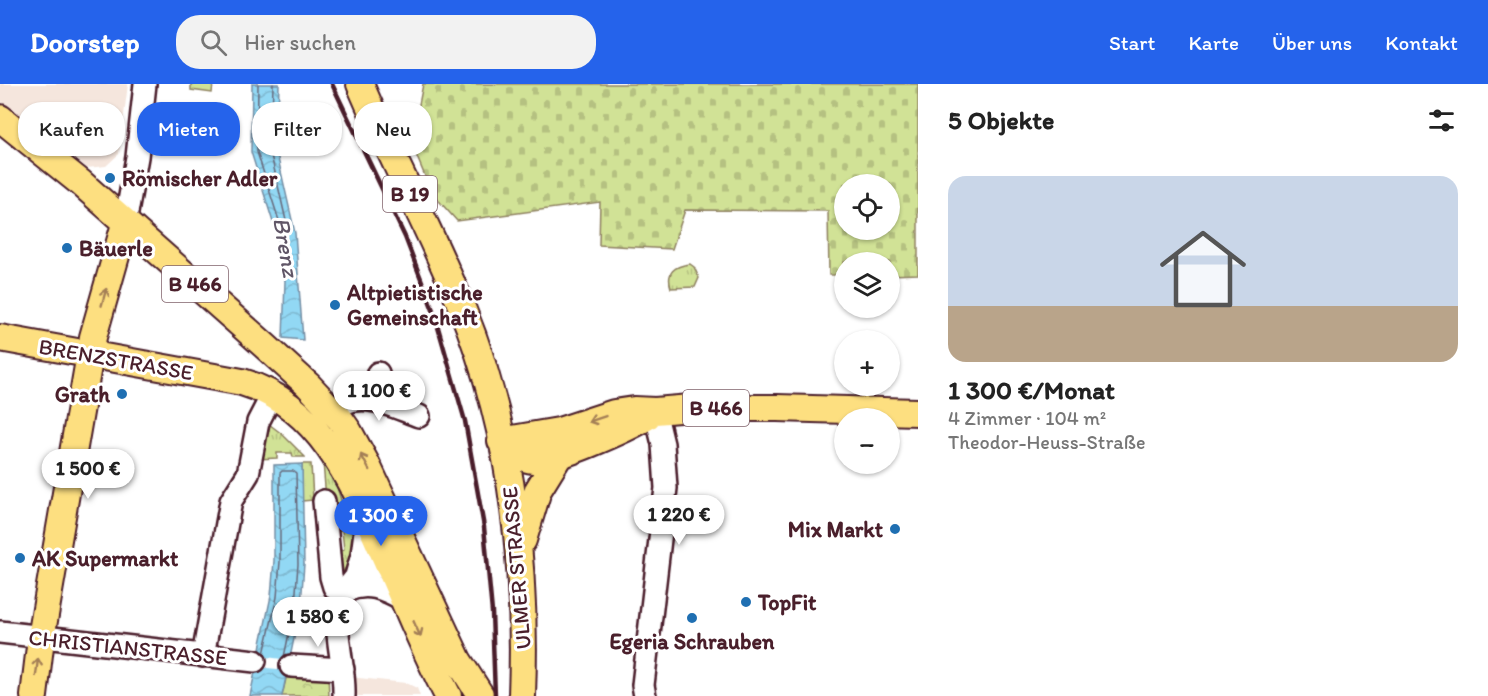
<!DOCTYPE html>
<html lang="de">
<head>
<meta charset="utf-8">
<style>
  :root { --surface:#fff; --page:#f2f2f2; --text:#222; --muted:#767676; --accent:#2563eb }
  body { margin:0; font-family:Itim,sans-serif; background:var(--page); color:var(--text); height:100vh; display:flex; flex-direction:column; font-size:22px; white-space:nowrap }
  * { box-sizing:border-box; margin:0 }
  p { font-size:20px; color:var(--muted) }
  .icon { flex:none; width:33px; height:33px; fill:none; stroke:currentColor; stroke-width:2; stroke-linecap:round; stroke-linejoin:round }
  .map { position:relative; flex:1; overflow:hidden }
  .sheet { display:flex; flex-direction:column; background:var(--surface); width:570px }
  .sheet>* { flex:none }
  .hud { position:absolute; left:18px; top:18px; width:570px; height:54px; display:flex; gap:12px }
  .fabs { position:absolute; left:834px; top:90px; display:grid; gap:12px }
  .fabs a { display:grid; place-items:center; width:66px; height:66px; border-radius:50%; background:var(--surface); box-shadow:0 2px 4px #0004; font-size:30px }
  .price { position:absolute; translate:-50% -51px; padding:0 14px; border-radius:21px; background:#fff; color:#222; font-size:20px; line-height:39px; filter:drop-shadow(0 2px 3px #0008) }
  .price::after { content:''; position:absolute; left:50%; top:36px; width:18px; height:14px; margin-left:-9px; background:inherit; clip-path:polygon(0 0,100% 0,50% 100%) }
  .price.current { background:var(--accent); color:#fff }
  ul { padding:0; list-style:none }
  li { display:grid; align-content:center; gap:12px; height:318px; padding:0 30px }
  li span { display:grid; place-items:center; height:186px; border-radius:18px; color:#555 }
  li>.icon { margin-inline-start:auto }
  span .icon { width:108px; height:108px; fill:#fffc; stroke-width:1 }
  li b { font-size:26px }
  h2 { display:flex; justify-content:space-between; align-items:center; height:72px; padding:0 30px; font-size:26px }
  .pill { padding:0 21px; border-radius:24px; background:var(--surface); box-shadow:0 2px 4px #0004; font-size:21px; line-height:54px }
  .pill.current { background:var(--accent); color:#fff }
  header { display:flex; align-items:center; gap:36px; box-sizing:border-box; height:84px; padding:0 30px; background:var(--accent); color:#fff }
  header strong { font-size:28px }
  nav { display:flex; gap:33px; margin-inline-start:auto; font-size:21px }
  .search { width:420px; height:54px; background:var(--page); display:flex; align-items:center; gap:15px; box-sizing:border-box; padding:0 21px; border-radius:24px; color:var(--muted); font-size:22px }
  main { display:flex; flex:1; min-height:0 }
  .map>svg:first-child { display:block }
  .built { fill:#f5e6dd }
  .grass { fill:url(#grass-tufts); stroke:#8e8060; stroke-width:1.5 }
  .cemetery { fill:url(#cemetery-stones); stroke:#8e8060; stroke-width:1.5; fill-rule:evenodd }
  .park { fill:url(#park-crowns); stroke:#8e8060; stroke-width:1.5 }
  .garden { fill:#d1e296; stroke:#8e8060; stroke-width:1.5 }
  .water { fill:url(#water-waves); stroke:#758ea4; stroke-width:1.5 }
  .pier { fill:#fff }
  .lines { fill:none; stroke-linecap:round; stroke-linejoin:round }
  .shore { stroke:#67697b; stroke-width:1.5 }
  .minor-casing { stroke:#4a1f2b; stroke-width:26 }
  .major-casing { stroke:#4a1f2b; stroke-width:30 }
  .minor { stroke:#fff; stroke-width:21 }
  .major { stroke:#fddf80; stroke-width:26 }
  .rail { stroke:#4a1f2b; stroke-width:4.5 }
  .oneway { stroke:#a47f56 }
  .poi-dot { fill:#1f6fb2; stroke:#fff; stroke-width:2 }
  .labels { text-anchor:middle; stroke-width:6; stroke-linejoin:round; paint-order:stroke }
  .shield { fill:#fff; stroke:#80626b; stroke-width:1.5 }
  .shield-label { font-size:21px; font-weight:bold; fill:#4a1f2b }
  .poi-label { font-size:22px; font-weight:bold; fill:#4a1f2b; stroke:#fff; text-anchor:start }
  .street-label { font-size:22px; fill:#4a1f2b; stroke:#fff }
  .water-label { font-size:24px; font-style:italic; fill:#605667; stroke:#fff }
</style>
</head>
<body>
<header>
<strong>Doorstep</strong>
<div class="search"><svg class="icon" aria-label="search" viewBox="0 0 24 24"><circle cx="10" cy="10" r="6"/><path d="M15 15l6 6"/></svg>Hier suchen</div>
<nav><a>Start</a><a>Karte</a><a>Über uns</a><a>Kontakt</a></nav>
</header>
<main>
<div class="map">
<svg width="918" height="612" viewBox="0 0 918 612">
  <defs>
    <pattern id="grass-tufts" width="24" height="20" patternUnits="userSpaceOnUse" patternTransform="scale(1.5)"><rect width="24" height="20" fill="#d1e296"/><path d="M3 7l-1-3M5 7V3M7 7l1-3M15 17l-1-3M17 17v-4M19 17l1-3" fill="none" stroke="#b5c181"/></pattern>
    <pattern id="cemetery-stones" width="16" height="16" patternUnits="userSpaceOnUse" patternTransform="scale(1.5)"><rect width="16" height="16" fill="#d1e296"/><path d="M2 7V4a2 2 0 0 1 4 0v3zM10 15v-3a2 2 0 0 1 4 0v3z" fill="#b5c181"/></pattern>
    <pattern id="park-crowns" width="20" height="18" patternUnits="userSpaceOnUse" patternTransform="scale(1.5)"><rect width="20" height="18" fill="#d1e296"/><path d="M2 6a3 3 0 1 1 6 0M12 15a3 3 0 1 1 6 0" fill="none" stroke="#b5c181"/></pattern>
    <pattern id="water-waves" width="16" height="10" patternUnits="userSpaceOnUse" patternTransform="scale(1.5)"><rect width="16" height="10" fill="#92d8f4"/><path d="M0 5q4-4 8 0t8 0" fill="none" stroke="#7fb9d1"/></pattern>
  </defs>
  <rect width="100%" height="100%" fill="#fff"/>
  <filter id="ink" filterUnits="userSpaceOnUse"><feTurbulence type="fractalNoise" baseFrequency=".0167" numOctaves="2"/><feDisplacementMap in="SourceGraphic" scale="12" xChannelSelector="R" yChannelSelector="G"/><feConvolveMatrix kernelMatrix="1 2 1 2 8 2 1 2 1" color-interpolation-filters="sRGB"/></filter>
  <g filter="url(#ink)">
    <path class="built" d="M0 0H128L119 70 106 82 87 84 0 17Z
      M349 593 406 599 417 604 420 612H350Z"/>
    <path class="grass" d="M690 180 694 183 699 194 695 203 671 204C666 188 674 182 690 180Z
      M265 337 282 350 305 373H293L292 369H277V374L258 375Z
      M325 375 330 382 353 453C353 467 350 478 342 490L339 488 337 467 344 466 342 446 335 447 326 415 323 378Z
      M302 380H311L313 416 302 417Z"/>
    <path class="cemetery" d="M423 0H918V190L890 191V178H844V191H829L828 127 685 126 672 165 599 161 600 118 457 137 432 109 415 68 416 36ZM844 100H890V146H844Z"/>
    <path class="park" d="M288 586 328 590 329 612H282Z"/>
    <path class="garden" d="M191 0H213L212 9 191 6Z"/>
    <path class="water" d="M252 0H279L277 70 295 149 303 256 283 254 285 197 283 176 277 151 251 68Z
      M302 380 304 480 301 521 282 612H250L271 512 274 477V381Z"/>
    <path class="pier" d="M258 572 290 576 288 586 256 583Z"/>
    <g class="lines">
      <path class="shore" d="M258 0 257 68 281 143 284 145 287 141 271 71 273 0
        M264 570 277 513 280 478V389L282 387H293L296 389 298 480 295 521 284 573"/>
      <g class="minor-casing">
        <path id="minor" d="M125 140 137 73 145 0
          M376 317 378 289
          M333 327C358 303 391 322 419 332
          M324 417 331 493 334 503 342 513
          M356 492 362 471 367 432
          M346 507C368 497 384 505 404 516
          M0 548 255 577
          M203 572 231 417 248 390 258 338 272 311
          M291 582 343 585
          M344 612C345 586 337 560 337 534 337 524 341 516 346 507 359 482 377 480 404 486
          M645 612 643 601 666 404 663 360 655 327"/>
      </g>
      <g class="major-casing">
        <path id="major" d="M360 0C391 74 430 145 460 219 511 342 527 480 522 612
          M0 34 81 99 264 261 308 301 340 335 349 348 367 381 458 576 481 612
          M0 254 242 298C323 322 355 405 386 475 406 521 425 568 448 612
          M501 357 559 347 614 329 634 326 655 327 691 324H777L918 328
          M501 357C511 364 520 375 533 376 554 378 629 344 648 332
          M523 456 538 406 559 372
          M34 612 41 554 93 253 125 140"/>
      </g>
      <use href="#minor" class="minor"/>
      <use href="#major" class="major"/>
      <path class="rail" d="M332 0 405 153 433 226 465 337 484 443 492 528 495 612"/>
    </g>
    <defs><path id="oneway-shaft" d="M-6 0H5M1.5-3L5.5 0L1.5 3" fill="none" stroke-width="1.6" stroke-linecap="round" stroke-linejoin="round" transform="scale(1.5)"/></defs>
    <g class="oneway">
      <use href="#oneway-shaft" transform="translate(104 213) rotate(-74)"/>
      <use href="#oneway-shaft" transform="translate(597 335) rotate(161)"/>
      <use href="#oneway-shaft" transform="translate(365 378) rotate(-118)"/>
      <use href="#oneway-shaft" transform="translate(417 545) rotate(66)"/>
      <use href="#oneway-shaft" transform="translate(37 583) rotate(-83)"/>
    </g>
  </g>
  <g class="poi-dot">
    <circle cx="110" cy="94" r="6"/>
    <circle cx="67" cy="164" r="6"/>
    <circle cx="335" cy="221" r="6"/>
    <circle cx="122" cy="310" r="6"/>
    <circle cx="895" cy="445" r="6"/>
    <circle cx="20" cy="474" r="6"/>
    <circle cx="746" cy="518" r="6"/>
    <circle cx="692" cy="534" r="6"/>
  </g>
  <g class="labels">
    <g class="shield">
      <rect x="383" y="92" width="54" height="36" rx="4.5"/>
      <rect x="162" y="182" width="66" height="36" rx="4.5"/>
      <rect x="683" y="306" width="66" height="36" rx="4.5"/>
    </g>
    <g class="shield-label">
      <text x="410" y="117">B 19</text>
      <text x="195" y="207">B 466</text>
      <text x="716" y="331">B 466</text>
    </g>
    <g class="poi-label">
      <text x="122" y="102">Römischer Adler</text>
      <text x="79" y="172">Bäuerle</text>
      <text x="347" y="216">Altpietistische<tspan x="347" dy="25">Gemeinschaft</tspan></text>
      <text x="110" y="318" text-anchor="end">Grath</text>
      <text x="883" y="453" text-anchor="end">Mix Markt</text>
      <text x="32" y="482">AK Supermarkt</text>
      <text x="758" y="526">TopFit</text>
      <text x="692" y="565" text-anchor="middle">Egeria Schrauben</text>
    </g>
    <g class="street-label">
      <text transform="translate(116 275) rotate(10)" y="8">BRENZSTRASSE</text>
      <text transform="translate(516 484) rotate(-95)" y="8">ULMER STRASSE</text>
      <text transform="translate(128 563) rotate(6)" y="8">CHRISTIANSTRASSE</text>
    </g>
    <g class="water-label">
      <text transform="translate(286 163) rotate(80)" y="8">Brenz</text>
    </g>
  </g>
</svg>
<div class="fabs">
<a><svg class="icon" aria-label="locate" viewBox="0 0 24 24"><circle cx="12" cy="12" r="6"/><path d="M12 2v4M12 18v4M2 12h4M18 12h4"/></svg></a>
<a><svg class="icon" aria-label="layers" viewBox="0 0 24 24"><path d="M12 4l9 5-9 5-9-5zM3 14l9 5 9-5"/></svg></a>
<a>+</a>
<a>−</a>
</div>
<b class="price" style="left:379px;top:338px">1 100 €</b>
<b class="price" style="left:88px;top:416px">1 500 €</b>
<b class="price" style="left:679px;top:462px">1 220 €</b>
<b class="price current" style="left:381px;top:463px">1 300 €</b>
<b class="price" style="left:318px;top:564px">1 580 €</b>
<div class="hud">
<a class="pill">Kaufen</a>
<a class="pill current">Mieten</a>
<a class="pill">Filter</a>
<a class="pill">Neu</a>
</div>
</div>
<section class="sheet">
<h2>5 Objekte<svg class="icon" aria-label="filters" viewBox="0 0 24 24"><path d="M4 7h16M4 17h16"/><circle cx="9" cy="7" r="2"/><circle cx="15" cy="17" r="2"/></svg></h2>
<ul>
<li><span style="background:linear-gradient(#c9d6e8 70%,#b9a48a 0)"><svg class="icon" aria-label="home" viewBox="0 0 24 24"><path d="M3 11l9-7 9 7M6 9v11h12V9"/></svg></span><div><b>1 300 €/Monat</b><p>4 Zimmer · 104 m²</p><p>Theodor-Heuss-Straße</p></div></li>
</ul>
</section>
</main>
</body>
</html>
